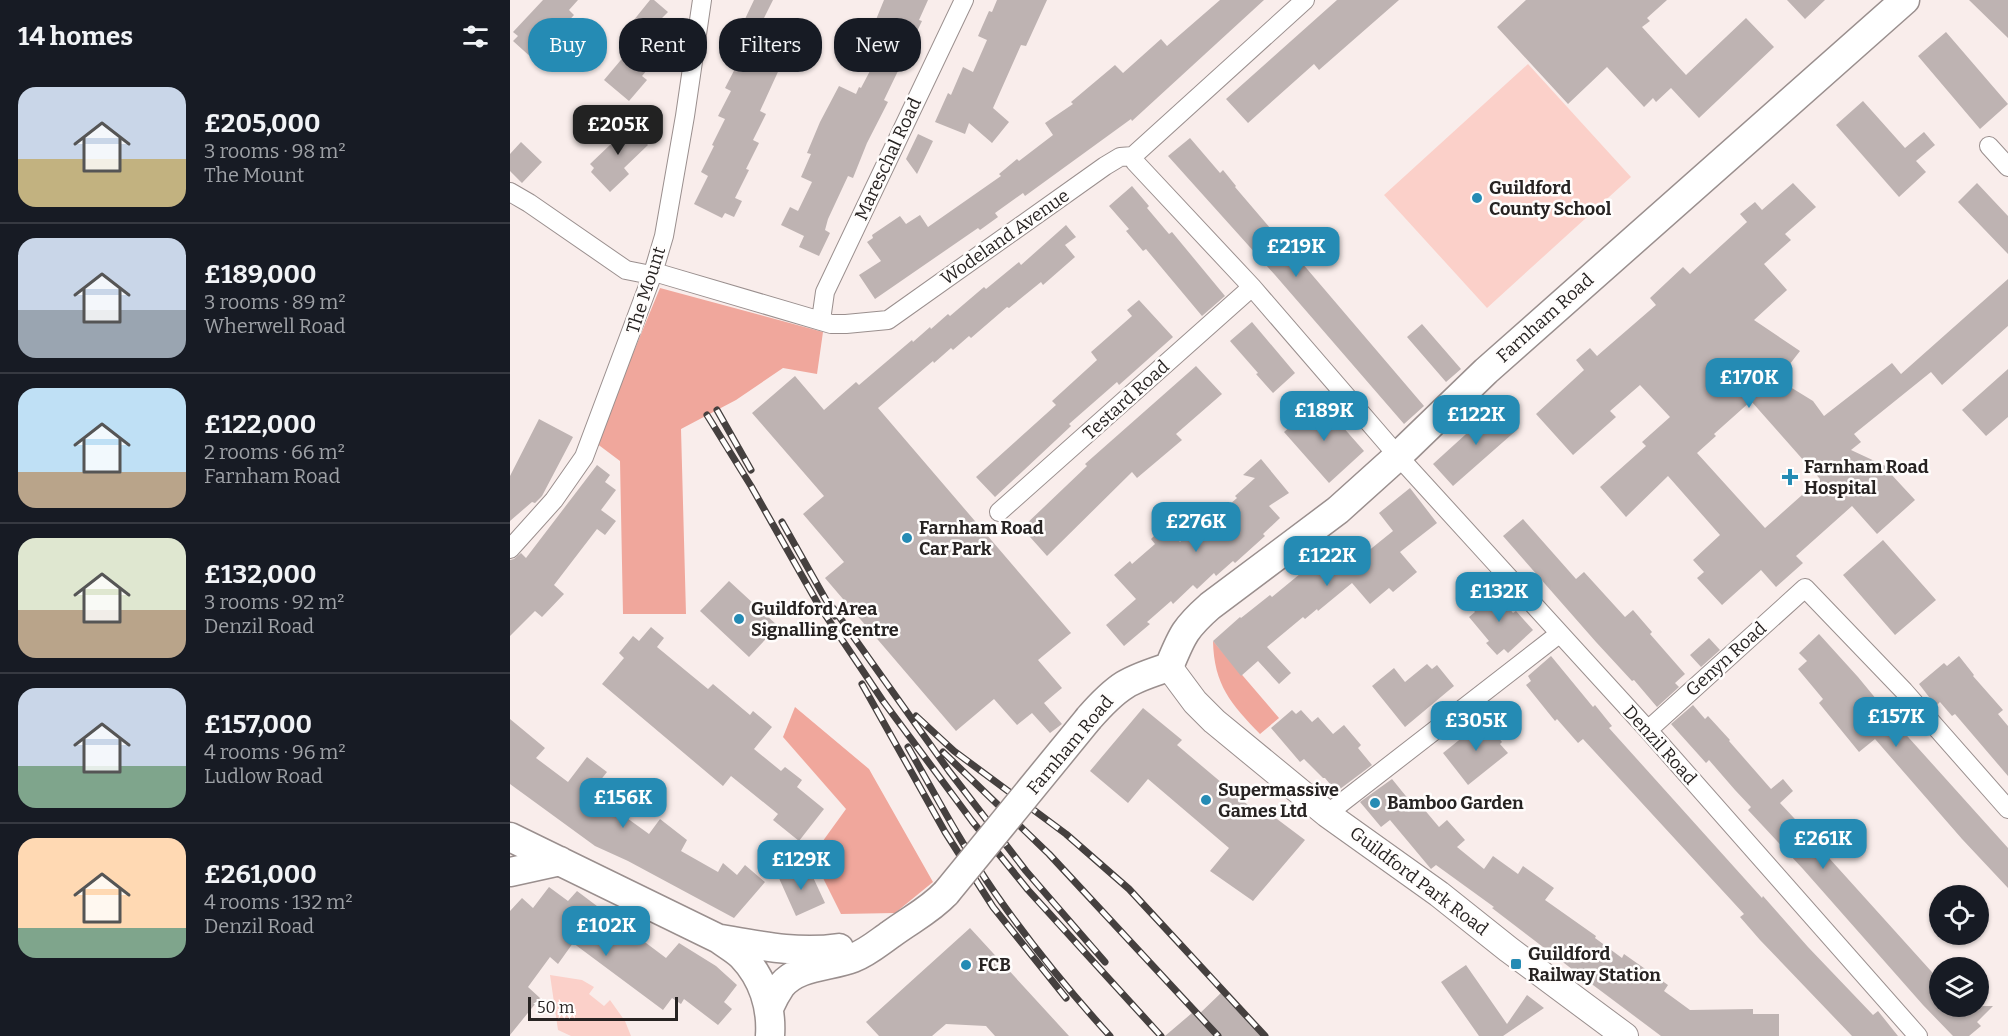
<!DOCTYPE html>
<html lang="en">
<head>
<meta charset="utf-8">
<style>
  :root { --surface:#171b24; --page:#242831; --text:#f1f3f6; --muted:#9ea1a6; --line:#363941; --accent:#258bb4 }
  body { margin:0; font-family:Bitter,serif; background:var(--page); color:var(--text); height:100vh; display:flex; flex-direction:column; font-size:22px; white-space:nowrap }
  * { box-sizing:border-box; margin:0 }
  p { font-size:20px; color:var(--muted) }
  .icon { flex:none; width:33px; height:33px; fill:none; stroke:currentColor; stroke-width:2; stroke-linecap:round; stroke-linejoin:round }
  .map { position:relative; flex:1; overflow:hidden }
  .side { display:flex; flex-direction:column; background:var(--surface); width:510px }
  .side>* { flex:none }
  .guide { position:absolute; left:18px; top:18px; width:570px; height:54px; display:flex; gap:12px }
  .tools { position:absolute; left:1419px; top:885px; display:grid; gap:12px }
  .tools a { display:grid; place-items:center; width:60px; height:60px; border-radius:50%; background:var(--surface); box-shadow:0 2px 4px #0004; font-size:30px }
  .scale { position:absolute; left:18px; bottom:15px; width:150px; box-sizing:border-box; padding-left:6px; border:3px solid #272322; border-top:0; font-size:16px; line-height:21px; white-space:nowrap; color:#272322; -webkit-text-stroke:4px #fffdfc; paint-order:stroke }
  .price { position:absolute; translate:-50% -51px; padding:0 14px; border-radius:12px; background:var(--accent); color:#fff; font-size:20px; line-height:39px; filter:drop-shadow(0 2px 3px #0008) }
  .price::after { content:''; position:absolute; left:50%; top:36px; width:18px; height:14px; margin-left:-9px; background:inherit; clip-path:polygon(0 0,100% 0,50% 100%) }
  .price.on { background:#222; color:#fff }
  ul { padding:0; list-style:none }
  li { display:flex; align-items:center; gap:18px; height:150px; padding:0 18px }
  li+li { border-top:2px solid var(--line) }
  li span { display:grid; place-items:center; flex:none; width:168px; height:120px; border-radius:18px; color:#555 }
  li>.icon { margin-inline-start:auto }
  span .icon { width:72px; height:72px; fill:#fffc; stroke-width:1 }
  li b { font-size:26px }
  h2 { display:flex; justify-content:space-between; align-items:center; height:72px; padding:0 18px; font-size:26px }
  .tag { padding:0 21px; border-radius:24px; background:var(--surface); box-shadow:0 2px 4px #0004; font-size:21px; line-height:54px }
  .tag.on { background:var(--accent); color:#fff }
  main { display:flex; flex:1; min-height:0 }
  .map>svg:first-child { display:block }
  .green { fill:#fbd0c9 }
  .forest { fill:#f0a79c }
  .building { fill:#beb3b2; fill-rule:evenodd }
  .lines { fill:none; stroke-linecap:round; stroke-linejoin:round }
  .street-casing { stroke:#9a8f8e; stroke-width:20 }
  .secondary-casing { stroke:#9a8f8e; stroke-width:28 }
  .primary-casing { stroke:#9a8f8e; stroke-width:31 }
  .street { stroke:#fff; stroke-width:18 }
  .secondary { stroke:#fff; stroke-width:26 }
  .primary { stroke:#fff; stroke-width:28 }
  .rail-casing { stroke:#45403f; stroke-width:7 }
  .rail { stroke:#fffdfc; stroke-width:4.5; stroke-dasharray:14; stroke-linecap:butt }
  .primary-bridge-casing { stroke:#9a8f8e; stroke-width:31; stroke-linecap:butt }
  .primary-bridge { stroke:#fff; stroke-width:28 }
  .poi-dot { fill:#258bb4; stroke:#fffdfc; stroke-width:2 }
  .labels { text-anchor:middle; stroke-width:5; stroke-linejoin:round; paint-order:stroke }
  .street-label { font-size:18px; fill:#272322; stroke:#fffdfc }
  .poi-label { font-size:18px; font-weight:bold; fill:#272322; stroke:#fffdfc; text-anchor:start }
</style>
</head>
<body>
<main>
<section class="side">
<h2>14 homes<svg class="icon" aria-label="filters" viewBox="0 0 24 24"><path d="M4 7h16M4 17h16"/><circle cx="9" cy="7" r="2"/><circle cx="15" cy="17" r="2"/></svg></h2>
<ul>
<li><span style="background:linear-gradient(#c9d6e8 60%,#c2b280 0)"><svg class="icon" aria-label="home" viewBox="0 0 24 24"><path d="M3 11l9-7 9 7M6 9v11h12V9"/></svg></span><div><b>£205,000</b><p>3 rooms · 98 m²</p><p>The Mount</p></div></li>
<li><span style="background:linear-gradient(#c9d6e8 60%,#9aa5b1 0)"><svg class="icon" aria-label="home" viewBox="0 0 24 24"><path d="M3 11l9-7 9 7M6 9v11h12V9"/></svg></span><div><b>£189,000</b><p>3 rooms · 89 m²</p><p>Wherwell Road</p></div></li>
<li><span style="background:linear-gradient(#bfe0f5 70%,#b9a48a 0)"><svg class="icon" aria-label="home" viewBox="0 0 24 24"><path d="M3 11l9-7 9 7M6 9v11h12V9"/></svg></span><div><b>£122,000</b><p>2 rooms · 66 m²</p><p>Farnham Road</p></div></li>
<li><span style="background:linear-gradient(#dfe7d0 60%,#b9a48a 0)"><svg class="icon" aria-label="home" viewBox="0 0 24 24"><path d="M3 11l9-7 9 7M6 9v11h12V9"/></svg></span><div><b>£132,000</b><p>3 rooms · 92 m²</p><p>Denzil Road</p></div></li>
<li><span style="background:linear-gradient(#c9d6e8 65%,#7fa58c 0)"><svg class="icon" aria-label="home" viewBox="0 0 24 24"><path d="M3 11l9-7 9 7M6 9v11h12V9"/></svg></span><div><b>£157,000</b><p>4 rooms · 96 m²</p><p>Ludlow Road</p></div></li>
<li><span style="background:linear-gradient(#ffd9b3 75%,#7fa58c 0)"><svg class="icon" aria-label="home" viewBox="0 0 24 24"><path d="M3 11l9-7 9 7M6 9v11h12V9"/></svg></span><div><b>£261,000</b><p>4 rooms · 132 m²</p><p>Denzil Road</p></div></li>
</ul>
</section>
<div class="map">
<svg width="1498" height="1036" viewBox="0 0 1498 1036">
  <rect width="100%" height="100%" fill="#f9edeb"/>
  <path class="green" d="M1018 64 1121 177 977 308 874 195Z
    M40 975 72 980 84 987 79 994 94 1006 100 1000 115 1021 121 1036H61L48 1030Z"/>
  <path class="forest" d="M150 288 313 332 307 374 273 368 226 400 171 429 176 614H113L110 461 86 443Z
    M703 641 769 718 750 734C721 704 704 685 703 641Z
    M285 707 359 769 423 882 385 913 331 914 302 856 336 809 273 737Z"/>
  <path class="building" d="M33 0H68L59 10 64 15 23 59 3 41 8 36 3 32Z
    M140 0H144L158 12 152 18 157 23 141 42 147 47 131 65 137 70 132 76 137 80 119 101 94 80 121 48 114 43 124 30 119 26Z
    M244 0H263L252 22 280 36 268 61 272 63 250 111 256 114 243 140 249 143 236 169 239 170 225 198 232 201 224 217 215 213 212 218 184 204 198 176 191 172 204 146 202 145 215 119 208 116 221 91 215 88 230 59 222 55 229 40 226 38Z
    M374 0H418L409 20 412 21 374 100 378 102 357 143 343 178 338 176 318 219 315 230 320 233 309 256 289 247 294 236 271 225 280 207 288 211 302 182 291 177 301 154 297 153 310 122 329 86 346 94 349 87 351 88 371 50 343 39 350 22 363 27Z
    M487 0H537L516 46 511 45 483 108 499 122 482 143 459 123 455 134 425 122 438 93 441 95 453 67 463 72 477 40 468 36 479 11 482 12Z
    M710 0H754L622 121 621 119 515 196 513 193 485 213 488 217 470 230 468 228 365 299 349 275 371 261 357 242 363 238 362 235 390 216 396 224 410 215 418 227 491 176 489 174 507 159 509 161 543 135 535 123 563 104 561 102 605 65 613 73 651 39 657 46Z
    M827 0H889L809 70 804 64 738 123 716 99Z
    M1016 0H1157L1137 18 1140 21 1132 27 1176 75 1236 18 1264 47 1189 118 1161 88 1146 102 1143 98 1134 107 1097 67 1058 104 987 27Z
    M1277 0H1315L1295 19Z
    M1459 0H1498V38Z
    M1436 32 1498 104 1470 129 1408 56Z
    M1353 101 1395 148 1414 132 1425 145 1406 161 1416 172 1389 197 1326 125Z
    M115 120 138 145 114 168 119 174 100 192 81 172 84 168 80 164 101 144 95 138Z
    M408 134 423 141 407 174 396 159Z
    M680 138 710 173 713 170 726 186 725 187 772 242 781 233 795 248 786 256 914 406 894 424 765 275 658 156Z
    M11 142 32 162 12 183 0 171V154Z
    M1283 183 1306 207 1275 234 1281 240 1254 264 1277 290 1244 320 1290 351 1276 369 1277 385 1303 401 1314 416 1382 363 1391 374 1498 279V326L1432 385 1421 372 1344 434 1351 442 1341 450 1384 470 1380 473 1405 500 1367 534 1342 506 1286 556 1293 563 1266 587 1251 570 1212 605 1187 578 1194 572 1183 560 1210 535 1158 476 1116 517 1090 487 1136 446 1132 442 1160 417 1130 385 1100 411 1106 417 1063 455 1026 414 1074 370 1066 360 1080 348 1087 356 1146 305 1140 298 1173 267 1180 274 1237 222 1230 214 1245 202 1252 210ZM1241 401 1310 479 1255 528 1187 453 1206 436 1204 434Z
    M1467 183 1498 216V254L1448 202Z
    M622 186 639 206 637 208 659 234 662 232 715 296 692 316 636 249 633 251 616 231 619 229 599 206Z
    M556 225 566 237 555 245 565 257 533 285 531 282 499 308 497 307 461 338 459 336 443 350 441 348 424 363 423 361 368 408 561 633 528 660 552 688 534 703 552 724 540 733 522 713 507 725 484 699 446 731 315 578 334 562 293 514 314 496 242 413 285 376 314 410 346 382 349 385 402 340 403 342 420 327 421 329 438 314 440 316 474 287 476 289 509 262 511 265Z
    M629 300 663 337 609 385 607 382 559 424 561 426 485 497 466 477 546 405 542 401 587 360 581 352 622 316 617 310Z
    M742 322 785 373 763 393 746 374 748 373 720 341Z
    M912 324 951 369 936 382 897 337Z
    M686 366 712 394 666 434 672 440 627 478 622 472 537 556 512 528 577 466 575 464Z
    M1498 369V417L1476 436 1452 410Z
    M810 401 854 451 819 483 774 432Z
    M988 405 1009 428 943 486 923 464Z
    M29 419 63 437 32 496 25 503 22 502 0 521V476Z
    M751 459 779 493 759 506 770 518 753 534 755 536 725 563 723 561 706 576 704 573 687 589 683 585 663 604 661 601 637 622 640 624 614 646 596 625 626 599 604 575 620 561 622 564 645 544 641 539 655 525 670 542 687 526 690 530 727 498 725 496 745 478 733 475Z
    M87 465 100 475 95 482 106 490 91 510 106 521 95 535 87 529 44 585 54 594 32 617 25 611 0 636V560L4 559 11 553 16 558Z
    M900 488 927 523 890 552 907 572 883 592 879 588 860 604 842 583 808 611 807 609 795 619 793 617 757 647 781 673 769 684 748 661 731 676 703 641 730 617 731 618 760 595 762 597 836 536 852 556 883 531 869 513Z
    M1013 519 1066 579 1074 572 1115 617 1123 610 1142 632 1140 634 1175 674 1165 683 1169 687 1147 707 1124 680 1122 681 1086 642 993 536Z
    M1373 540 1426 600 1385 635 1333 575Z
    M219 581 268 626 239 657 190 611Z
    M983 589 1003 613 1006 611 1023 630 998 653 994 649 987 655 976 643 979 641 959 617 965 612 961 607Z
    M141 627 154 638 147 647 198 689 203 684 240 715 243 711 262 727 244 749 271 771 275 767 292 780 287 787 314 809 289 841 263 820 268 814 221 776 213 786 92 684 114 658 109 653 123 636 129 641Z
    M1309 634 1348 677 1390 728 1498 848V888L1452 839 1365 739 1349 752 1309 703 1313 699 1288 669 1297 661 1289 653Z
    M1199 638 1210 650 1191 667 1180 655Z
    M1041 656 1083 707 1085 705 1102 726 1099 728 1252 898 1253 896 1298 947 1363 1015 1368 1011 1388 1036H1342L1250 940 1230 917 1234 914 1073 739 1068 743 1047 719 1045 721 1016 685 1021 681 1018 676Z
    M1449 656 1464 675 1463 676 1493 710 1488 714 1498 726V776L1445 714 1442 716 1430 702 1426 706 1409 684 1434 663 1437 666Z
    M917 664 922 669 927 665 944 686 895 727 862 686 884 668 895 682Z
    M1183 705 1195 719 1198 716 1220 740 1219 741 1261 789 1273 779 1283 791 1270 803 1311 847 1310 848 1430 981V1006H1483L1467 1022 1471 1026 1459 1036H1443L1413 1005 1293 869 1238 810 1241 807 1225 790 1199 760 1196 763 1161 724Z
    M633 708 672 740 667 745 751 816 755 810 795 840 743 901 700 871 719 848 638 779 618 803 580 771Z
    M782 710 786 714 791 710 802 722 808 717 823 734 834 725 851 745 848 748 862 765 830 789H824L815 778H813L794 759 790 762 761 728Z
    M0 719 35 748 26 758 58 782 77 757 97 772 81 792 139 834 150 819 177 840 171 851 208 872 213 863 227 875 235 865 255 882 224 918 118 861 85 846 0 784Z
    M974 720 992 742 990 744 998 753 958 785 933 753Z
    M882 779 904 806 908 802 929 827 937 820 955 840 947 847 974 869 983 856 1008 874 1013 866 1044 888 1035 900 1086 936 1085 938 1112 958 1114 954 1158 985 1154 991 1180 1010 1243 1009V1014H1269V1036H1151L1079 982 1089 970 1075 979 982 908 984 907 926 865 921 869 880 820 871 827 850 802Z
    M289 867 295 879 302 875 315 903 286 916 268 876Z
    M39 887 58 901 67 891 156 958 169 943 206 966 227 985 214 1002 222 1009 208 1025 174 999 171 1004 162 998 153 1010 63 943 48 964 40 957 18 987 30 998 0 1035V911L12 898 23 908Z
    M460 928 559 1036H485L476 1026 436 1024 422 1036H369L356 1022Z
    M956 965 997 1024 1017 995 1034 1008 993 1036H969L931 982Z
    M712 992 752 1036H655L682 1013 686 1017Z"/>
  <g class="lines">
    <g class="street-casing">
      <path id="street" d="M1479 146 1498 167
        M623 156 625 162 742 287 888 456 1138 730 1408 1036
        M0 192 19 203 116 270 136 274H151L321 324H336L378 320 595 166 610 157 623 156 795 0
        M311 320 315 292 454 0
        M489 512 742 287
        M0 549 44 500 74 457 143 273 154 236 175 116 192 0
        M1138 730 1295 588 1394 691 1498 809
        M817 814 1049 634"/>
    </g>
    <g class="secondary-casing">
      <path id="secondary" d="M659 667 685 702 704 721 817 814 929 894 998 949 1115 1036"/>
    </g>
    <g class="primary-casing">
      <path id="primary" d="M579 718C608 685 618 680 659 667 672 636 674 629 700 606L828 510 888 456 976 371 1395 0
        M0 837 209 939C217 945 226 950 232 956 253 978 262 1007 260 1036
        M0 872 50 861
        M211 939C251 946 289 954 329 948
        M260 1006C263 999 267 992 271 986 288 965 320 967 343 958 358 952 368 943 381 934 401 919 419 911 436 893"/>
    </g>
    <use href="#street" class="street"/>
    <use href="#secondary" class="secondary"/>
    <use href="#primary" class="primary"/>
    <g class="rail-casing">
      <path id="rail" d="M207 410 241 470
        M197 415 241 486 308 604 373 701 462 821 518 890 651 1036
        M272 522 325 616
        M323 608 439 771 516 871 595 962
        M352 684 435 832 483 907 556 998
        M406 716 444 751 556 834 619 889 755 1036
        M398 747C426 796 453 847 485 893 520 943 559 991 600 1036
        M433 752 539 854 708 1036"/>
    </g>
    <use href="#rail" class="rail"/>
    <g class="primary-bridge-casing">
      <path id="primary-bridge" d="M436 893 579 718"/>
    </g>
    <use href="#primary-bridge" class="primary-bridge"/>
  </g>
  <g class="poi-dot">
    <circle cx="967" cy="198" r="6"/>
    <path d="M1277 468h6v6h6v6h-6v6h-6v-6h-6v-6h6z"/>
    <circle cx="397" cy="538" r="6"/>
    <circle cx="229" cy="619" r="6"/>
    <circle cx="696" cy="800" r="6"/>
    <circle cx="865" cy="803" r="6"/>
    <rect x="1000" y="958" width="12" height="12" rx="3"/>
    <circle cx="456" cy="965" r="6"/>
  </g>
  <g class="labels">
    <g class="street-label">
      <text transform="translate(378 159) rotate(-65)" y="6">Mareschal Road</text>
      <text transform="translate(495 237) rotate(-35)" y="6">Wodeland Avenue</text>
      <text transform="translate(136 290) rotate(-72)" y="6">The Mount</text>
      <text transform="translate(1035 318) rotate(-42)" y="6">Farnham Road</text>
      <text transform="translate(616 400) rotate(-42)" y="6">Testard Road</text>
      <text transform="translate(1216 659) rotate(-42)" y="6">Genyn Road</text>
      <text transform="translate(560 745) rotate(-50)" y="6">Farnham Road</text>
      <text transform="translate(1150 745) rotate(48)" y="6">Denzil Road</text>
      <text transform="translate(909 881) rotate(37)" y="6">Guildford Park Road</text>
    </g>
    <g class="poi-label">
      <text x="979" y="194">Guildford<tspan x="979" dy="21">County School</tspan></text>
      <text x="1294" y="473">Farnham Road<tspan x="1294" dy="21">Hospital</tspan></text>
      <text x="409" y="534">Farnham Road<tspan x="409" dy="21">Car Park</tspan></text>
      <text x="241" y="615">Guildford Area<tspan x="241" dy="21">Signalling Centre</tspan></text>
      <text x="708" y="796">Supermassive<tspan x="708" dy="21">Games Ltd</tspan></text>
      <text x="877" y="809">Bamboo Garden</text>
      <text x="1018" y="960">Guildford<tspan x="1018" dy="21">Railway Station</tspan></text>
      <text x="468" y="971">FCB</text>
    </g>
  </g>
</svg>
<div class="tools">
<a><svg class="icon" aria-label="locate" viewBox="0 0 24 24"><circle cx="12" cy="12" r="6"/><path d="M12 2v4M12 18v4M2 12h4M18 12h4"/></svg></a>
<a><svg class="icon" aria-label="layers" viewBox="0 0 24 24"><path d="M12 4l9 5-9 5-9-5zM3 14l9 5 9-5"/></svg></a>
</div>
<div class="scale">50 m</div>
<b class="price on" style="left:108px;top:156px">£205K</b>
<b class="price" style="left:786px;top:278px">£219K</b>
<b class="price" style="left:1239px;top:409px">£170K</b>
<b class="price" style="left:814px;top:442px">£189K</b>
<b class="price" style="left:966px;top:446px">£122K</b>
<b class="price" style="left:686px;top:553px">£276K</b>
<b class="price" style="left:817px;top:587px">£122K</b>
<b class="price" style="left:989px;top:623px">£132K</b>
<b class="price" style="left:1386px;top:748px">£157K</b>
<b class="price" style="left:966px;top:752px">£305K</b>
<b class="price" style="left:113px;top:829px">£156K</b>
<b class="price" style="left:1313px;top:870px">£261K</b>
<b class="price" style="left:291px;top:891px">£129K</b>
<b class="price" style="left:96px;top:957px">£102K</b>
<div class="guide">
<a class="tag on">Buy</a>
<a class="tag">Rent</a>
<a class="tag">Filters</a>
<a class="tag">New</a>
</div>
</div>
</main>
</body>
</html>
